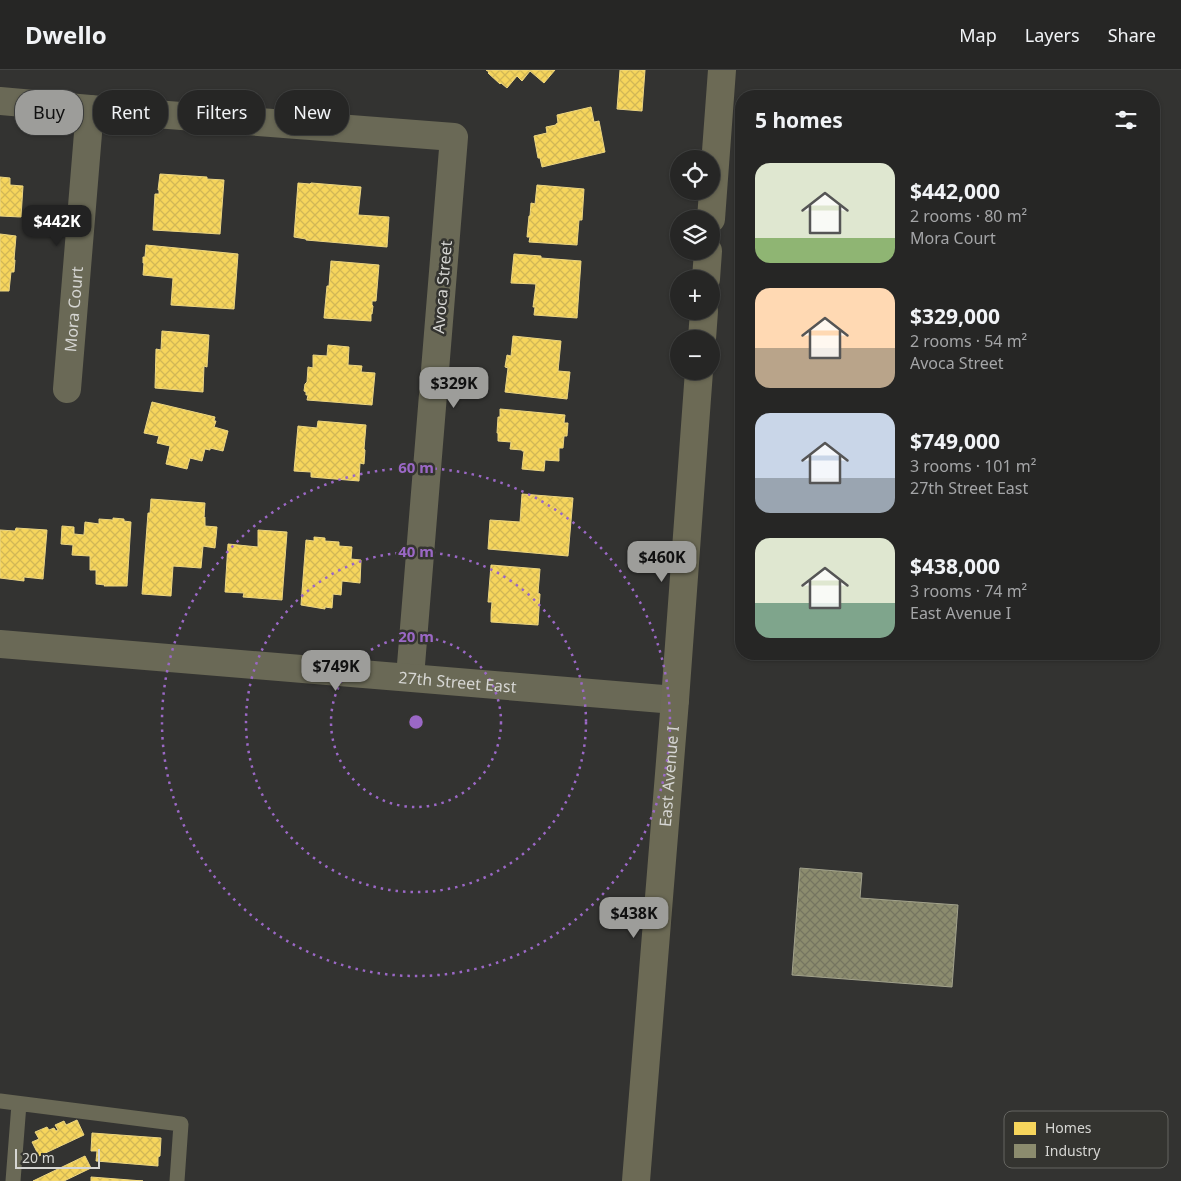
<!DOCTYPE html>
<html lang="en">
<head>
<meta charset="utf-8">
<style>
  :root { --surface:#262625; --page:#2e2e2d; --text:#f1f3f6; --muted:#a4a5a7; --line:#424342; --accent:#9d9d9a }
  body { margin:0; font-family:"Noto Sans",sans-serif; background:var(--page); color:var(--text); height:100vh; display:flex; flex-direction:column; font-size:19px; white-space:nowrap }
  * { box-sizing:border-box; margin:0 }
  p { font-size:16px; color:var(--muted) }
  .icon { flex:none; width:28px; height:28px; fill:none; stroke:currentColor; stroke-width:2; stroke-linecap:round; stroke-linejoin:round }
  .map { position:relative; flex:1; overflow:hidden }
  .drawer { position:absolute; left:735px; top:20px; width:425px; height:570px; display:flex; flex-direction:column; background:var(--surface); border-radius:20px; box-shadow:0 1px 4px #0004,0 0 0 1px var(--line) }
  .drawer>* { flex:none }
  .banner { position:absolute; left:15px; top:20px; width:475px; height:45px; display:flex; gap:10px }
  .buttons { position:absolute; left:670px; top:80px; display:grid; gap:10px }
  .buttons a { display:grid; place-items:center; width:50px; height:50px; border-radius:50%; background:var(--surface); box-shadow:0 1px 4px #0004,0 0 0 1px var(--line); font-size:25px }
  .scale { position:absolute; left:15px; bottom:12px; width:85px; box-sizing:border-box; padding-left:5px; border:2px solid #d6d6d3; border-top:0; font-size:14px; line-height:18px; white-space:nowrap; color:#d6d6d3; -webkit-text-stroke:4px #343430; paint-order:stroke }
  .price { position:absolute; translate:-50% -42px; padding:0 11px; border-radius:10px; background:var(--accent); color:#111; font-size:16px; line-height:32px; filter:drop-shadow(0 1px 2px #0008) }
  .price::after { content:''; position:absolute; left:50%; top:30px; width:15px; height:11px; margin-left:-8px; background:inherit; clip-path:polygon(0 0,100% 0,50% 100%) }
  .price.current { background:#222; color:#fff }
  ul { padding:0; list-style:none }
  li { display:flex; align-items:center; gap:15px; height:125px; padding:0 20px }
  li span { display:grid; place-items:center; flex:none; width:140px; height:100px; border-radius:15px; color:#555 }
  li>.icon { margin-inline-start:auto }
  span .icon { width:60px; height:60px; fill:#fffc; stroke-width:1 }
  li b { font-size:21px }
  h2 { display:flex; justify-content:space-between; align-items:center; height:60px; padding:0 20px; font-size:21px }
  .tag { padding:0 18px; border-radius:20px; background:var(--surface); box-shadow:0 1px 4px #0004,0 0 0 1px var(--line); font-size:18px; line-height:45px }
  .tag.current { background:var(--accent); color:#111 }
  header { display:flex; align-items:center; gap:30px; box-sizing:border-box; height:70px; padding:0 25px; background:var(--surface); border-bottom:1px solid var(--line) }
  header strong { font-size:24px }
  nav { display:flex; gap:28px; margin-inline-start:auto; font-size:18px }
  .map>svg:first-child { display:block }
  .homes { fill:url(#homes-cross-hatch); stroke:#ecd580 }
  .industry { fill:url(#industry-cross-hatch); stroke:#a2a28c }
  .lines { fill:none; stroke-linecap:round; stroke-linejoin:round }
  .lane { stroke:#6a6956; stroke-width:15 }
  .street { stroke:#6a6956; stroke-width:28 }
  .secondary { stroke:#6c6a55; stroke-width:28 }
  .ring { fill:none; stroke:#9b68c6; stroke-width:2.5; stroke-dasharray:2.5 5 }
  .labels { text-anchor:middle; stroke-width:5; stroke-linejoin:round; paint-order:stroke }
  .street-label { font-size:16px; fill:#d6d6d3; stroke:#343430 }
  .key { fill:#343430; stroke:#656561; stroke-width:1 }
  .key-label { font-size:14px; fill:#d6d6d3 }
  .centre { fill:#9b68c6; stroke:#343430; stroke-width:2.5 }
  .ring-label { font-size:15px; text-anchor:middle; font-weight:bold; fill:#9b68c6; stroke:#343430; stroke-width:5; stroke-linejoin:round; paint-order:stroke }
</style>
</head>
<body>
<header>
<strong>Dwello</strong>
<nav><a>Map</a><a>Layers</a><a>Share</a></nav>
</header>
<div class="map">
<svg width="1181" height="1111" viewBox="0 0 1181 1111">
  <defs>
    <pattern id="homes-cross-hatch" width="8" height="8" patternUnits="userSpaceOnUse" patternTransform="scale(1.25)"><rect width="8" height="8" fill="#f6d55c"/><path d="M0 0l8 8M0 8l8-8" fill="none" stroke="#d2b756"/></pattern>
    <pattern id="industry-cross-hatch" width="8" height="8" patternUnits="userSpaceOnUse" patternTransform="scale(1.25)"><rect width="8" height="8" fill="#8c8c6e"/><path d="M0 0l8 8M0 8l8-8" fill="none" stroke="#757560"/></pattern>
  </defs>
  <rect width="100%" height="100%" fill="#333331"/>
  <path class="homes" d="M486 0H555L544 13 530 1 522 11 517 6 507 18 501 13 500 14 488 3 489 2Z
    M620 0H645L642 41 617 39Z
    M591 37 594 52 599 51 605 82 542 97 540 88H538L534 66 547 63 546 57 556 55V54L558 53 557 45Z
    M160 104 207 107V109L224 110 220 164 153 160 155 124H159V120H158Z
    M0 107 10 108V115L23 116 21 147 0 146Z
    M298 113 310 114 311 113 361 117 358 145 389 147 387 177 306 170V169L294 167Z
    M537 115 584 119 582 150H579L577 175 529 172 530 167H527L529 146H530L531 133 535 134Z
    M0 164 16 166 14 190H15L14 202H11L9 221H0Z
    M146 175 238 184 234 239 171 235 173 208 143 205 144 193H143V187H145Z
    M514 184 541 186V188L581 191 577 248 534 245 535 237H533L536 214 511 213Z
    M331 191 379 195 376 231H372V235L373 236 372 244H371V251L324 248 327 216H329Z
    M162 261 209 265 207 297 204 296 203 322 155 318 156 279 161 280Z
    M513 266 561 271 558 301 570 302 567 329 505 322 508 298 505 297 507 285 511 286Z
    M328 275 349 277 348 295 362 296 361 302 375 303 372 335 307 330 308 325H306V322L304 321 305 314 307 312 308 297 313 298V285L327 286Z
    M152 332 215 347 214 351H216L214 357 228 361 223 381 210 378V380L205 379 202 391 190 388 187 399 166 394 170 376 157 373 159 366 144 363Z
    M500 339 565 345 564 353H568L567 366H564L563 378H559V391L545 390 544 401 522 399 524 381H522V380L510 379 511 372 498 371V363H497L498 347H500Z
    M318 351 366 355 364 379 365 380 364 394 360 393 359 411 311 407V402L294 401 298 356 317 358Z
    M522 424 573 428 568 486 488 479 490 450 520 452Z
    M151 429 205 433 204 448 205 447V456L217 457 215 478 203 476 201 498 173 496 171 526 142 524 148 443H150Z
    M113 448 124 449V451L131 452 127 516H104L105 515 96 514V500H90V486L72 485 73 475 61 474 62 456 74 457V464L84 465 85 452 99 454V449L113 450Z
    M16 458 47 460 43 509 24 507V511L0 508V460L15 461Z
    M258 460 287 462 282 530 243 527 244 523 225 522 228 474 258 477Z
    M314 467 325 468V471L339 472V476L352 477 351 489 361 490 360 513 342 511 341 525 333 524 332 538 325 537V539L301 535 306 470 314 471Z
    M491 495 540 499 538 523 540 524 538 555 491 552V543L492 532H488Z
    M77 1050 84 1065 39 1086 32 1072 39 1069 35 1062 47 1057 49 1060 54 1058 56 1061 58 1060 55 1055 64 1051 66 1055Z
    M92 1063 161 1068 160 1086 158 1087V1096L96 1091 97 1081H91Z
    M85 1086 91 1098 64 1111H33Z
    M91 1107 143 1111H91Z"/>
  <path class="industry" d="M800 798 862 803 860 828 958 835 952 917 792 905Z"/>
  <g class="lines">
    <path class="lane" d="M0 1031 181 1054 177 1111
      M13 1111 19 1034"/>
    <g class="street">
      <path d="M0 31 90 39 454 67 410 607"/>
      <path id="s1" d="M67 319 90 39"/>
      <path id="s2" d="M0 574 675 630"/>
    </g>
    <g class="secondary">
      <path d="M711 149 722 0"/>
      <path d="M706 209 708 181"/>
      <path d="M702 269 704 241"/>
      <path id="s3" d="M636 1111 675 630 699 301"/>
    </g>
  </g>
  <g class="ring">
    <circle cx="416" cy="652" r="85"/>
    <circle cx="416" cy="652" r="170"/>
    <circle cx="416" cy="652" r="254"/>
  </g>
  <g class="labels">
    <g class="street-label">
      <text transform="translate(442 217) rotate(-85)" y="6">Avoca Street</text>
      <text dy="6" stroke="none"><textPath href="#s1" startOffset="80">Mora Court</textPath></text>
      <text dy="6" stroke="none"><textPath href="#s2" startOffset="459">27th Street East</textPath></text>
      <text dy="6" stroke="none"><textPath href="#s3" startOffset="406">East Avenue I</textPath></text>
    </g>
  </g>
  <rect x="1004" y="1041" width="164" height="57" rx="8" class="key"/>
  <rect x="1014" y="1052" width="22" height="13" fill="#f6d55c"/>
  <rect x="1014" y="1074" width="22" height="14" fill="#8c8c6e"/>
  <g class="key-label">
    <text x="1045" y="1063">Homes</text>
    <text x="1045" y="1086">Industry</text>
  </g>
  <circle cx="416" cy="652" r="8" class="centre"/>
  <g class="ring-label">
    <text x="416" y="403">60 m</text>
    <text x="416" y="487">40 m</text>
    <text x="416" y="572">20 m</text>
  </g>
</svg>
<div class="buttons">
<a><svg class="icon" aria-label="locate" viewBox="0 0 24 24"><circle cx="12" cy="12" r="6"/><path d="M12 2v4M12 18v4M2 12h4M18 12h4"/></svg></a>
<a><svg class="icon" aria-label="layers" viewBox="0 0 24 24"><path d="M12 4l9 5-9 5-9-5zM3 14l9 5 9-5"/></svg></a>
<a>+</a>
<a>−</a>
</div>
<div class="scale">20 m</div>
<b class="price current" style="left:57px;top:177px">$442K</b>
<b class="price" style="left:454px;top:339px">$329K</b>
<b class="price" style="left:662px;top:513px">$460K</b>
<b class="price" style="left:336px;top:622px">$749K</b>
<b class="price" style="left:634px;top:869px">$438K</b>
<div class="banner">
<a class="tag current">Buy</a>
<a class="tag">Rent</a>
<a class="tag">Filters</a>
<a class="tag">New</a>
</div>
<section class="drawer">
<h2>5 homes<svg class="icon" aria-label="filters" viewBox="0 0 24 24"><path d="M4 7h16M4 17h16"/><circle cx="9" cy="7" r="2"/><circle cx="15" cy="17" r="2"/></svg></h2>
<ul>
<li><span style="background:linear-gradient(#dfe7d0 75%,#8fb573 0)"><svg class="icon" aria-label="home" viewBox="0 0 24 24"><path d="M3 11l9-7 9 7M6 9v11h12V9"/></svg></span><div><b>$442,000</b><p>2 rooms · 80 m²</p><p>Mora Court</p></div></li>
<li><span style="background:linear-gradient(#ffd9b3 60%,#b9a48a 0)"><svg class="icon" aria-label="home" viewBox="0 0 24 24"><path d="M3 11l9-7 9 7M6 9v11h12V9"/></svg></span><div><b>$329,000</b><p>2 rooms · 54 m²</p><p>Avoca Street</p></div></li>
<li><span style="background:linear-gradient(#c9d6e8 65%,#9aa5b1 0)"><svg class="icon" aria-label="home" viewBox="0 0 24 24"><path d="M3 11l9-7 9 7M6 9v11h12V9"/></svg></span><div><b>$749,000</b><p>3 rooms · 101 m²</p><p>27th Street East</p></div></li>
<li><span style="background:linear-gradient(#dfe7d0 65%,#7fa58c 0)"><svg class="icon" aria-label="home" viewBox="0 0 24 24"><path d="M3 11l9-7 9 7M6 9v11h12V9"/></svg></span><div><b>$438,000</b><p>3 rooms · 74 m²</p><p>East Avenue I</p></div></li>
</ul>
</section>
</div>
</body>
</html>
